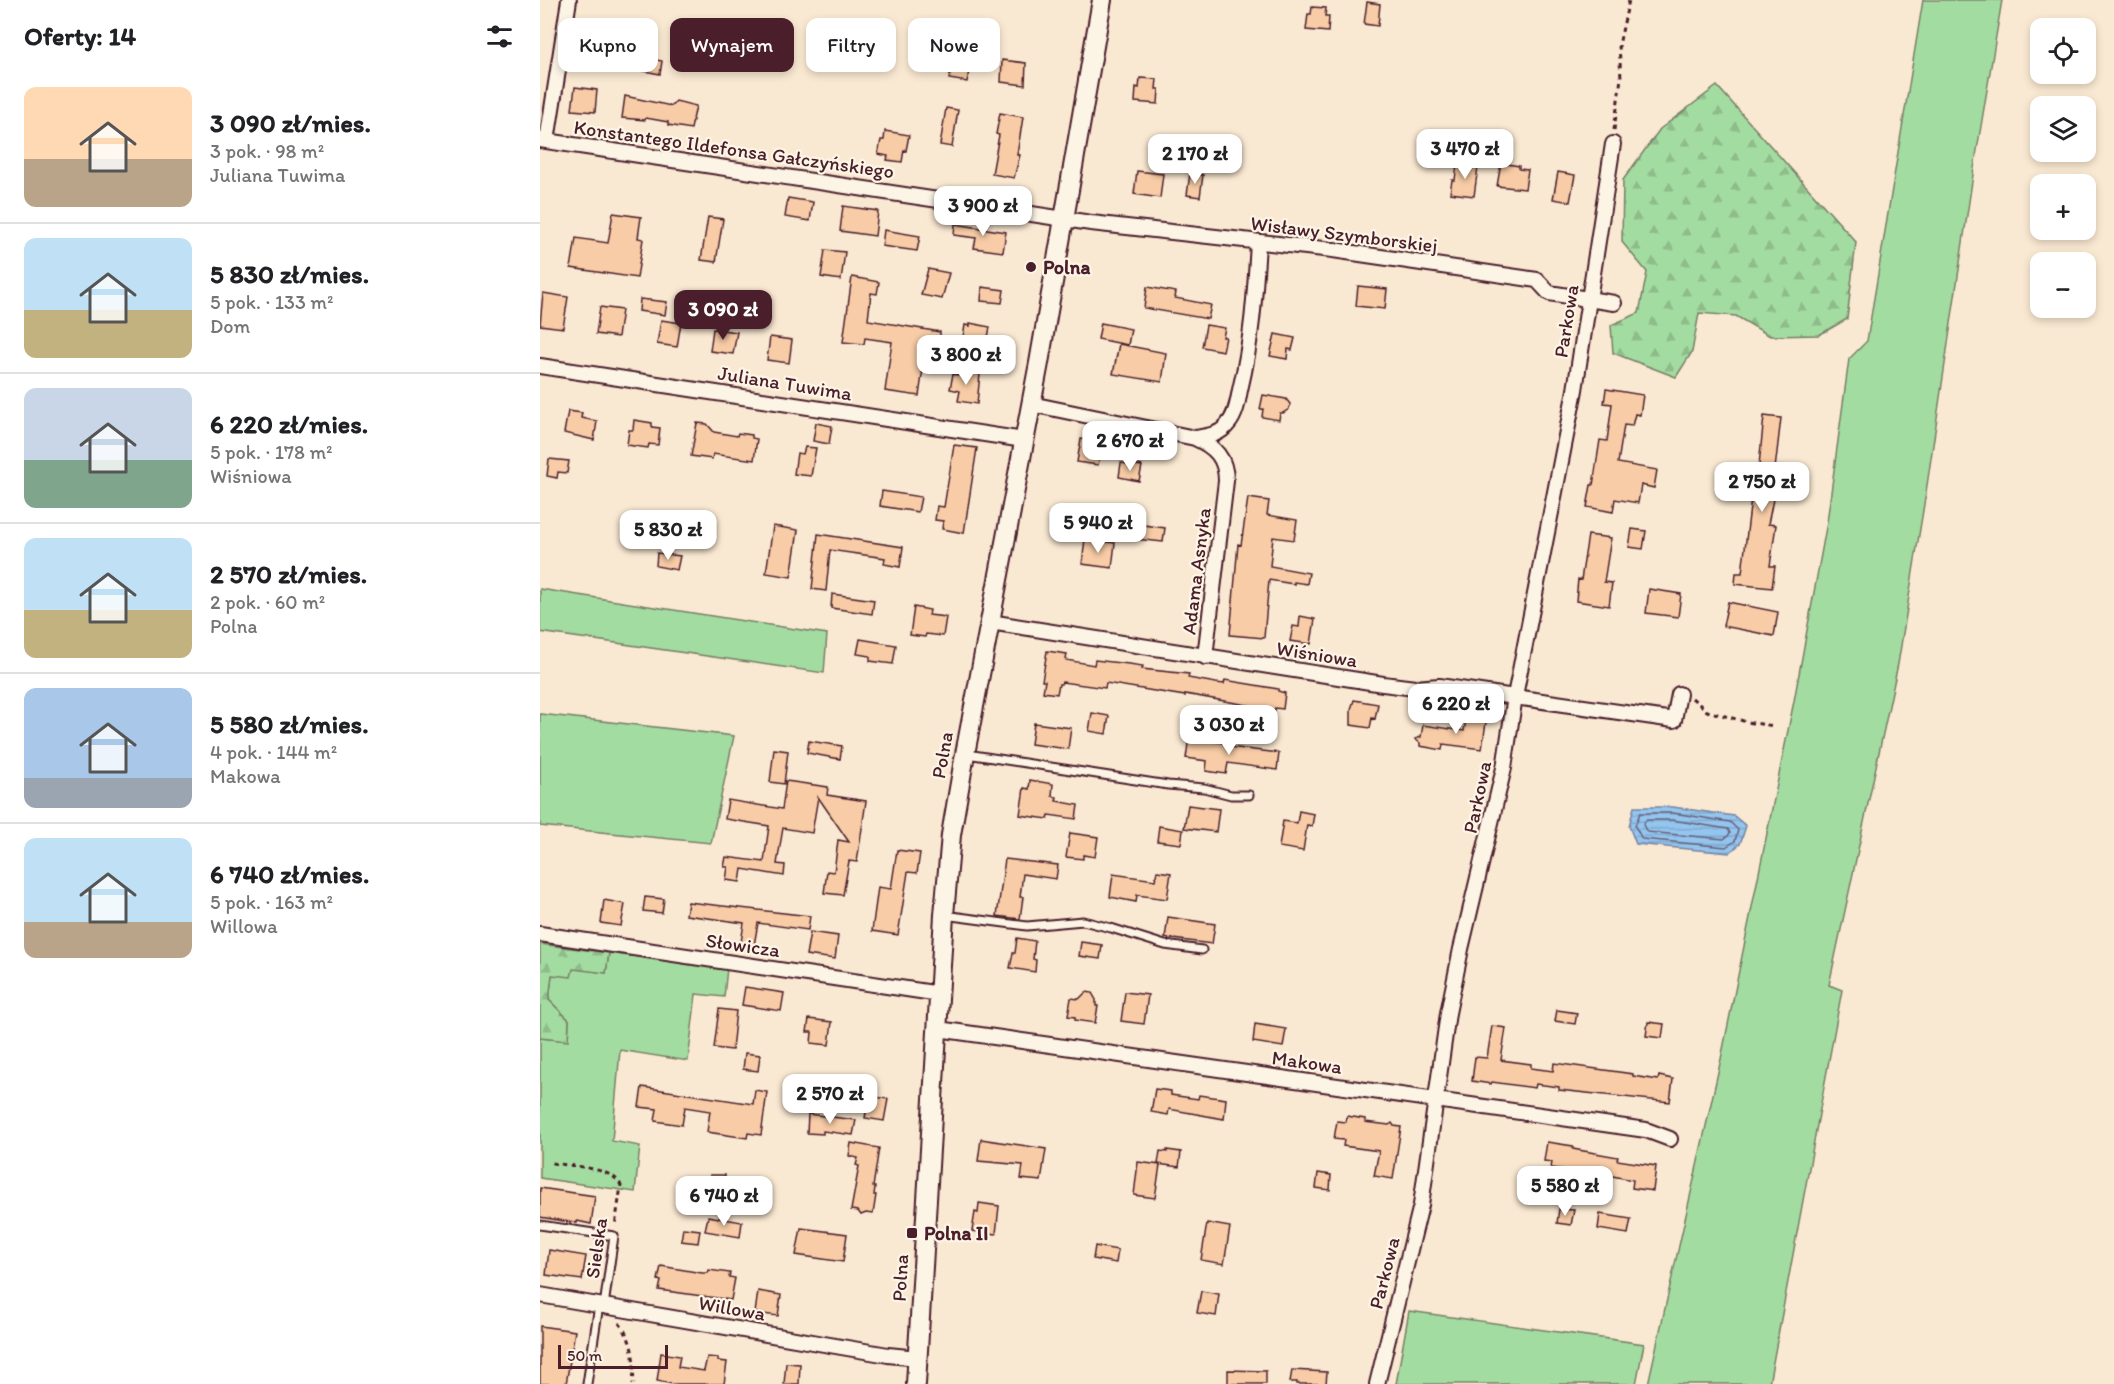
<!DOCTYPE html>
<html lang="pl">
<head>
<meta charset="utf-8">
<style>
  :root { --surface:#fff; --page:#f6f6f6; --text:#202124; --muted:#757577; --line:#e0e0e0; --accent:#4a1f2b }
  body { margin:0; font-family:Itim,sans-serif; background:var(--page); color:var(--text); height:100vh; display:flex; flex-direction:column; font-size:22px; white-space:nowrap }
  * { box-sizing:border-box; margin:0 }
  p { font-size:20px; color:var(--muted) }
  .icon { flex:none; width:33px; height:33px; fill:none; stroke:currentColor; stroke-width:2; stroke-linecap:round; stroke-linejoin:round }
  .map { position:relative; flex:1; overflow:hidden }
  .drawer { display:flex; flex-direction:column; background:var(--surface); width:540px }
  .drawer>* { flex:none }
  .top-card { position:absolute; left:18px; top:18px; width:570px; height:54px; display:flex; gap:12px }
  .tools { position:absolute; left:1490px; top:18px; display:grid; gap:12px }
  .tools a { display:grid; place-items:center; width:66px; height:66px; border-radius:12px; background:var(--surface); box-shadow:0 3px 9px #0003; font-size:30px }
  .scale { position:absolute; left:18px; bottom:15px; width:110px; box-sizing:border-box; padding-left:6px; border:3px solid #4a1f2b; border-top:0; font-size:16px; line-height:21px; white-space:nowrap; color:#4a1f2b; -webkit-text-stroke:4px #fcf5e5; paint-order:stroke }
  .price { position:absolute; translate:-50% -51px; padding:0 14px; border-radius:12px; background:#fff; color:#222; font-size:20px; line-height:39px; filter:drop-shadow(0 2px 3px #0008) }
  .price::after { content:''; position:absolute; left:50%; top:36px; width:18px; height:14px; margin-left:-9px; background:inherit; clip-path:polygon(0 0,100% 0,50% 100%) }
  .price.active { background:var(--accent); color:#fff }
  ul { padding:0; list-style:none }
  li { display:flex; align-items:center; gap:18px; height:150px; padding:0 24px }
  li+li { border-top:2px solid var(--line) }
  li span { display:grid; place-items:center; flex:none; width:168px; height:120px; border-radius:12px; color:#555 }
  li>.icon { margin-inline-start:auto }
  span .icon { width:72px; height:72px; fill:#fffc; stroke-width:1 }
  li b { font-size:26px }
  h2 { display:flex; justify-content:space-between; align-items:center; height:72px; padding:0 24px; font-size:26px }
  .chip { padding:0 21px; border-radius:12px; background:var(--surface); box-shadow:0 3px 9px #0003; font-size:21px; line-height:54px }
  .chip.active { background:var(--accent); color:#fff }
  main { display:flex; flex:1; min-height:0 }
  .map>svg:first-child { display:block }
  .grass { fill:#a3dca0; stroke:#767e66; stroke-width:1.5 }
  .forest { fill:url(#forest-firs); stroke:#767e66; stroke-width:1.5 }
  .water { fill:url(#water-rules); stroke:#7683a1; stroke-width:1.5 }
  .lines { fill:none; stroke-linecap:round; stroke-linejoin:round }
  .shore { stroke:#676179; stroke-width:1.5 }
  .building { fill:#f7cca6; stroke:#4a1f2b; stroke-width:1.5 }
  .lane-casing { stroke:#4a1f2b; stroke-width:11 }
  .street-casing { stroke:#4a1f2b; stroke-width:18 }
  .secondary-casing { stroke:#4a1f2b; stroke-width:22 }
  .path { stroke:#4a1f2b; stroke-width:3; stroke-dasharray:4.5 4.5; stroke-linecap:butt }
  .lane { stroke:#fcf5e5; stroke-width:7 }
  .street { stroke:#fcf5e5; stroke-width:14 }
  .secondary { stroke:#fcf5e5; stroke-width:18 }
  .poi-dot { fill:#4a1f2b; stroke:#fcf5e5; stroke-width:2 }
  .labels { text-anchor:middle; stroke-width:4.5; stroke-linejoin:round; paint-order:stroke }
  .street-label { font-size:20px; fill:#4a1f2b; stroke:#fcf5e5 }
  .poi-label { font-size:20px; font-weight:bold; fill:#4a1f2b; stroke:#fcf5e5; text-anchor:start }
</style>
</head>
<body>
<main>
<section class="drawer">
<h2>Oferty: 14<svg class="icon" aria-label="filters" viewBox="0 0 24 24"><path d="M4 7h16M4 17h16"/><circle cx="9" cy="7" r="2"/><circle cx="15" cy="17" r="2"/></svg></h2>
<ul>
<li><span style="background:linear-gradient(#ffd9b3 60%,#b9a48a 0)"><svg class="icon" aria-label="home" viewBox="0 0 24 24"><path d="M3 11l9-7 9 7M6 9v11h12V9"/></svg></span><div><b>3 090 zł/mies.</b><p>3 pok. · 98 m²</p><p>Juliana Tuwima</p></div></li>
<li><span style="background:linear-gradient(#bfe0f5 60%,#c2b280 0)"><svg class="icon" aria-label="home" viewBox="0 0 24 24"><path d="M3 11l9-7 9 7M6 9v11h12V9"/></svg></span><div><b>5 830 zł/mies.</b><p>5 pok. · 133 m²</p><p>Dom</p></div></li>
<li><span style="background:linear-gradient(#c9d6e8 60%,#7fa58c 0)"><svg class="icon" aria-label="home" viewBox="0 0 24 24"><path d="M3 11l9-7 9 7M6 9v11h12V9"/></svg></span><div><b>6 220 zł/mies.</b><p>5 pok. · 178 m²</p><p>Wiśniowa</p></div></li>
<li><span style="background:linear-gradient(#bfe0f5 60%,#c2b280 0)"><svg class="icon" aria-label="home" viewBox="0 0 24 24"><path d="M3 11l9-7 9 7M6 9v11h12V9"/></svg></span><div><b>2 570 zł/mies.</b><p>2 pok. · 60 m²</p><p>Polna</p></div></li>
<li><span style="background:linear-gradient(#a9c7e8 75%,#9aa5b1 0)"><svg class="icon" aria-label="home" viewBox="0 0 24 24"><path d="M3 11l9-7 9 7M6 9v11h12V9"/></svg></span><div><b>5 580 zł/mies.</b><p>4 pok. · 144 m²</p><p>Makowa</p></div></li>
<li><span style="background:linear-gradient(#bfe0f5 70%,#b9a48a 0)"><svg class="icon" aria-label="home" viewBox="0 0 24 24"><path d="M3 11l9-7 9 7M6 9v11h12V9"/></svg></span><div><b>6 740 zł/mies.</b><p>5 pok. · 163 m²</p><p>Willowa</p></div></li>
</ul>
</section>
<div class="map">
<svg width="1574" height="1384" viewBox="0 0 1574 1384">
  <defs>
    <pattern id="forest-firs" width="22" height="20" patternUnits="userSpaceOnUse" patternTransform="scale(1.5)"><rect width="22" height="20" fill="#a3dca0"/><path d="M5 1l3.5 6h-7zM16 11l3.5 6h-7z" fill="#8ebc8a"/></pattern>
    <pattern id="water-rules" width="6" height="5" patternUnits="userSpaceOnUse" patternTransform="scale(1.5)"><rect width="6" height="5" fill="#93c5ef"/><path d="M0 2.5h6" fill="none" stroke="#80a9cd"/></pattern>
  </defs>
  <rect width="100%" height="100%" fill="#fae9d2"/>
  <filter id="ink" filterUnits="userSpaceOnUse"><feTurbulence type="fractalNoise" baseFrequency=".0167" numOctaves="2"/><feDisplacementMap in="SourceGraphic" scale="12" xChannelSelector="R" yChannelSelector="G"/><feConvolveMatrix kernelMatrix="1 2 1 2 8 2 1 2 1" color-interpolation-filters="sRGB"/></filter>
  <g filter="url(#ink)">
    <path class="grass" d="M1383 0H1462L1434 168 1386 492 1358 664 1289 985 1302 990 1229 1384H1108L1181 1059 1254 701 1287 522 1309 359 1327 341Z
      M0 589 287 634 284 673 0 632Z
      M0 714 194 736 171 843 0 826Z
      M69 953 187 968 184 997 156 994 148 1061 80 1050 72 1141 100 1146 95 1192 0 1178V1038L28 1040 29 1020 9 1000 12 974 32 968 66 973Z
      M869 1311 1104 1344 1096 1384H856Z"/>
    <path class="forest" d="M1177 86 1316 242 1307 319 1279 335 1230 336 1196 316 1159 313 1152 352 1136 377 1073 353 1071 325 1099 313 1107 272 1082 242 1083 180 1120 129Z
      M0 944 69 953 66 973 33 969 31 977 12 975 9 1000 29 1020 28 1041 0 1038Z"/>
    <path class="water" d="M1094 807H1133L1194 816 1206 826 1200 844 1189 853 1096 844 1089 826Z"/>
    <g class="lines">
      <path class="shore" d="M1100 813H1133L1190 822 1198 830 1195 841 1186 847 1102 839 1095 826Z
        M1106 820H1132L1188 829 1190 833 1188 836 1184 839 1107 832 1103 825Z"/>
    </g>
    <path class="building" d="M827 2 840 4 838 26 824 24Z
      M772 7 786 8 785 16H789L788 32 766 30 768 14H771Z
      M56 51 79 54 77 67 54 63Z
      M414 54 427 57 425 64 430 65 427 82 409 79Z
      M101 57 122 61 120 74 99 70Z
      M462 60 486 63 485 85 461 82Z
      M600 78 617 79 616 89H619L618 104 595 102 596 87 599 88Z
      M35 87 57 90 55 112 32 110Z
      M85 96 131 106 136 101 156 106 151 129 128 125V122L106 118 105 120 82 118Z
      M406 108 418 110 412 147 400 145Z
      M460 113 483 117 477 155H480L474 178 452 174 459 135 456 134Z
      M345 131 369 135 366 151 364 150 362 162 347 160 348 156 338 154 341 140H344Z
      M961 163 979 166V169L988 170 985 189 957 186Z
      M917 164 938 167 934 196 910 193 912 180H915Z
      M597 171 623 174 620 198 594 194Z
      M1018 172 1035 175 1030 202 1013 199Z
      M650 173 663 175 660 197 647 195Z
      M248 198 273 202 270 221 245 217Z
      M303 206 338 211 335 236 300 231Z
      M73 213 101 217 98 238 103 239 97 278 31 268 36 238 68 243Z
      M168 217 183 219 176 262 161 260Z
      M415 224 466 232 463 252 434 248 436 238 414 235Z
      M344 230 380 236 377 251 342 246Z
      M285 250 305 252 301 280 281 277Z
      M388 269 409 273 402 299 381 295Z
      M312 277 339 282 337 294 331 293 328 320 400 332V336L409 347 398 346 396 357 385 355 379 396 345 391 352 342 325 338 324 344 303 342Z
      M818 286 847 289 845 309 816 306Z
      M442 287 464 290 462 303 441 301Z
      M607 287 636 292 635 298 671 305 668 319 604 308Z
      M3 293 28 297 23 328 0 325Z
      M100 299 127 302 125 315 99 311Z
      M60 307 82 310 78 337 56 334Z
      M121 320 141 323 137 347 117 344Z
      M430 323 450 327 446 348 422 344 425 325 430 326Z
      M561 323 591 329 588 345 558 339Z
      M666 325 685 328 683 337H686L683 351 662 347Z
      M173 329 197 332 193 354 170 351Z
      M735 334 755 338 752 350 748 349 747 359 730 356Z
      M230 337 252 340 249 363 227 360Z
      M579 344 626 353 622 382 573 374Z
      M418 371 440 374 437 404 418 401 420 391 410 389 413 374 417 375Z
      M1066 389 1103 395 1100 415 1095 414 1092 426 1084 425 1078 463 1117 470 1114 488 1101 485 1098 503 1075 499 1073 512 1047 507 1051 485H1053L1060 440 1067 441 1072 404 1064 403Z
      M723 395 746 399 750 404 749 409 743 413H740L739 420 722 417 723 409H720Z
      M28 411 42 413 41 418 57 421 54 440 24 433Z
      M1224 416 1241 418 1235 469 1239 470 1228 524 1236 525 1230 566H1235L1232 588 1195 584 1196 573H1202L1214 474 1218 475Z
      M94 420 112 423V427L120 428 118 445 109 444 108 448 87 445 89 430H93Z
      M157 423 167 424 174 432 197 436 198 433 212 435V438L217 439 214 460 173 454 172 459 151 456Z
      M276 423 292 426 289 444 273 441Z
      M553 438 555 442 563 443 558 465 537 462 541 439 549 440Z
      M414 445 437 448 424 533 402 529 403 521 395 520 397 506 404 507Z
      M265 447 276 448 271 476 254 474 257 453 263 454Z
      M9 459 29 461 27 473 18 472 17 478 7 476Z
      M581 463 602 466 599 481 579 477Z
      M342 491 381 497 378 512 340 506Z
      M708 498 729 501 727 515 757 520 754 540 733 537 730 566 769 573 767 584 754 582V584L729 580 724 638 690 635 698 544 701 545Z
      M597 524 625 528 623 542 595 539Z
      M233 526 258 530 251 577 226 573Z
      M1092 529 1106 531 1103 549 1089 547Z
      M278 534 363 547 360 567 344 564 345 558 290 550 286 591 272 589Z
      M1048 535 1071 538 1064 582 1072 583 1069 606 1036 601 1038 579 1041 580Z
      M545 539 575 543 572 568 542 564Z
      M117 553 140 556 137 570 116 566Z
      M1109 589 1141 594 1138 617 1106 613Z
      M292 594 334 600 332 614 291 608Z
      M1188 602 1238 612 1234 636 1183 626Z
      M374 607 390 610 389 615 406 617 403 636 386 634 385 637 370 635Z
      M760 616 775 619 771 644 750 641 753 626 759 627Z
      M320 639 356 645 353 664 330 661V656L317 654Z
      M507 651 527 654 526 660 554 665 555 660 589 664 603 666 602 669 649 674 648 678 676 683 684 684 685 680 738 689V691L745 693 743 709 735 708V710L645 694V696L566 683 565 688 522 682 521 684H519L517 694 503 692 505 681H502Z
      M814 700 838 704 835 719 832 718 830 728 811 725V709Z
      M552 713 569 716 566 734 549 731Z
      M927 713 947 716 942 749 903 744 902 750 880 746V743L875 739 881 737 883 725 924 731Z
      M494 723 531 728 528 749 491 744Z
      M649 737 691 744 690 747 739 753 737 770 688 763 686 774 666 771 667 761 646 758Z
      M269 741 302 746 300 759 267 753Z
      M234 749 248 751 244 784 230 782Z
      M490 780 513 784 512 796 517 797 516 801 538 805 536 819 509 815 508 819 480 815 484 788 489 789Z
      M246 781 288 787 287 795 326 801 317 862 309 861 303 895 284 893 287 871 294 872 298 840 309 842 278 797 272 833 243 828 237 864 245 865 244 876 202 869 200 882 186 880 188 867H184L186 857 224 862 229 826 185 819 188 800 242 809Z
      M648 805 679 809 676 832 644 828Z
      M759 811 774 814 772 826 767 825 763 851 739 847 743 821 757 823Z
      M619 826 643 830 641 844 617 841Z
      M530 833 558 837 555 857 543 855V859L526 857Z
      M357 850 380 853 377 873 368 872 358 935 332 931 338 887 351 889Z
      M465 859 518 865 516 879 483 874 480 897H483L480 919 457 916Z
      M617 871 631 873 627 899 597 895 596 902 570 897 573 874 615 880Z
      M105 897 124 899 122 913 103 911Z
      M64 900 85 904 81 926 61 923Z
      M148 902 270 916 268 930 218 923 213 951 200 949 204 923 146 915Z
      M628 917 675 924 672 944 625 938Z
      M270 932 298 936 295 959 266 955Z
      M477 938 495 941 493 959 496 960 495 972 470 968 473 953H475Z
      M541 942 562 945 560 959 539 956Z
      M205 987 244 993 241 1011 202 1005Z
      M546 992 552 993 556 1000V1006H558L555 1023 535 1020V1017L528 1016 531 998 539 999Z
      M585 992 608 995 604 1024 581 1021Z
      M179 1009 196 1011 192 1050 174 1048Z
      M1017 1010 1037 1013 1035 1024 1015 1021Z
      M269 1019 292 1022 289 1045 271 1043 272 1032H267Z
      M1108 1022 1124 1024 1122 1038 1106 1036Z
      M715 1024 746 1029 743 1047 713 1042Z
      M952 1026 966 1028 961 1060 991 1064V1068L1013 1071 1014 1063 1093 1074V1076L1118 1080 1119 1076 1133 1079 1130 1102 1019 1090V1087L996 1084 995 1088 952 1082 951 1084 932 1081 935 1057 947 1058Z
      M205 1053 220 1055 218 1071 203 1069Z
      M102 1087 213 1104 215 1090 227 1092 221 1135 208 1133 207 1138 167 1132 170 1111 145 1107 142 1125 115 1121 117 1109 99 1107Z
      M615 1089 631 1091V1095L658 1099 659 1095 686 1099 684 1119 629 1109 628 1115 611 1112Z
      M329 1096 348 1099 344 1121 325 1118Z
      M268 1114 316 1120 313 1135 283 1131V1134L267 1133Z
      M807 1116 825 1119V1122L849 1125 852 1123 854 1126 861 1127 853 1179 834 1176 839 1151 803 1146 804 1140 794 1139 797 1121 806 1122Z
      M441 1139 506 1149 501 1181 481 1179 483 1165 438 1161Z
      M1007 1142 1033 1146V1149L1078 1157 1077 1160 1116 1166 1113 1191 1092 1188 1093 1180 1067 1175 1066 1181 1047 1178 1048 1173 1011 1168 1012 1162 1004 1161Z
      M311 1143 339 1148 333 1187H335L334 1195H336L333 1214 326 1213 321 1215 318 1211 311 1210 319 1166 316 1165 318 1158 309 1156Z
      M627 1150 641 1152 639 1167 618 1164 620 1151 627 1152Z
      M598 1162 620 1165 615 1198 594 1195Z
      M778 1173 791 1175 790 1190 776 1188Z
      M170 1175H185L184 1193 169 1192Z
      M0 1188 55 1196 51 1224 37 1221V1223L0 1217Z
      M439 1203 459 1206 456 1234 432 1231 435 1212 438 1213Z
      M1019 1209 1034 1210 1031 1225 1017 1223Z
      M1060 1214 1091 1219 1088 1234 1058 1229Z
      M168 1216 202 1222 200 1237 165 1231Z
      M667 1223 690 1227 684 1264 661 1260Z
      M143 1228 160 1230 158 1243 141 1241Z
      M261 1228 307 1234 303 1262 256 1255Z
      M555 1246 578 1250 576 1263 553 1259Z
      M9 1250 46 1256 42 1280 6 1275Z
      M121 1266 162 1273H168L169 1270 190 1273 189 1277 195 1278 191 1300 119 1290 121 1281 118 1280Z
      M218 1291 241 1295 238 1316 215 1313Z
      M661 1291 679 1294 676 1316 657 1313Z
      M0 1326 35 1331 26 1384H0Z
      M121 1353 140 1356 138 1367 164 1371 167 1357 178 1358V1361L187 1362 184 1384H133L117 1381Z
      M246 1363 260 1364 259 1384H244Z
      M688 1370 726 1371V1384H688Z
      M752 1370 787 1372 786 1384H757V1382H750Z"/>
    <g class="lines">
      <g class="lane-casing">
        <path id="lane" d="M427 754 628 785 664 788 691 795H709
          M404 915 487 926 543 921 571 928 625 945 662 950
          M0 1225 74 1236 64 1306
          M47 1384 59 1305"/>
      </g>
      <g class="street-casing">
        <path id="street" d="M0 140 551 223 793 250 997 280 1009 293 1074 303
          M7 141 29 0
          M0 366 484 440
          M491 404 655 438C675 447 686 458 686 481L665 657
          M655 438C668 436 680 435 688 424 696 415 698 401 700 390 712 341 715 293 718 243
          M450 622 843 684 875 688 899 686 1134 720 1139 694
          M0 934 400 994
          M398 1029 1106 1130 1130 1139
          M0 1295 348 1355 378 1358
          M837 1384 881 1205 908 1013 921 949 964 768 975 696 1035 390 1073 144"/>
      </g>
      <g class="secondary-casing">
        <path id="secondary" d="M376 1384 404 915 411 835 425 754 499 363 562 0"/>
      </g>
      <path class="path" d="M1074 130 1081 78 1079 45 1089 0
        M1152 698 1167 711 1207 722 1234 726
        M12 1163C29 1166 75 1167 81 1186L75 1226
        M79 1323C94 1341 95 1362 93 1384"/>
      <use href="#lane" class="lane"/>
      <use href="#street" class="street"/>
      <use href="#secondary" class="secondary"/>
    </g>
  </g>
  <g class="poi-dot">
    <circle cx="491" cy="267" r="6"/>
    <rect x="366" y="1227" width="12" height="12" rx="3"/>
  </g>
  <g class="labels">
    <g class="street-label">
      <text transform="translate(194 149) rotate(8)" y="7">Konstantego Ildefonsa Gałczyńskiego</text>
      <text transform="translate(804 234) rotate(7)" y="7">Wisławy Szymborskiej</text>
      <text transform="translate(1026 321) rotate(-81)" y="7">Parkowa</text>
      <text transform="translate(245 383) rotate(9)" y="7">Juliana Tuwima</text>
      <text transform="translate(656 571) rotate(-83)" y="7">Adama Asnyka</text>
      <text transform="translate(777 654) rotate(9)" y="7">Wiśniowa</text>
      <text transform="translate(402 755) rotate(-80)" y="7">Polna</text>
      <text transform="translate(937 797) rotate(-78)" y="7">Parkowa</text>
      <text transform="translate(203 945) rotate(8)" y="7">Słowicza</text>
      <text transform="translate(767 1062) rotate(8)" y="7">Makowa</text>
      <text transform="translate(56 1248) rotate(-82)" y="7">Sielska</text>
      <text transform="translate(844 1273) rotate(-76)" y="7">Parkowa</text>
      <text transform="translate(360 1278) rotate(-87)" y="7">Polna</text>
      <text transform="translate(192 1308) rotate(10)" y="7">Willowa</text>
    </g>
    <g class="poi-label">
      <text x="503" y="274">Polna</text>
      <text x="384" y="1240">Polna II</text>
    </g>
  </g>
</svg>
<div class="tools">
<a><svg class="icon" aria-label="locate" viewBox="0 0 24 24"><circle cx="12" cy="12" r="6"/><path d="M12 2v4M12 18v4M2 12h4M18 12h4"/></svg></a>
<a><svg class="icon" aria-label="layers" viewBox="0 0 24 24"><path d="M12 4l9 5-9 5-9-5zM3 14l9 5 9-5"/></svg></a>
<a>+</a>
<a>−</a>
</div>
<div class="scale">50 m</div>
<b class="price" style="left:925px;top:180px">3 470 zł</b>
<b class="price" style="left:655px;top:185px">2 170 zł</b>
<b class="price" style="left:443px;top:237px">3 900 zł</b>
<b class="price active" style="left:183px;top:341px">3 090 zł</b>
<b class="price" style="left:426px;top:386px">3 800 zł</b>
<b class="price" style="left:590px;top:472px">2 670 zł</b>
<b class="price" style="left:1222px;top:513px">2 750 zł</b>
<b class="price" style="left:558px;top:554px">5 940 zł</b>
<b class="price" style="left:128px;top:561px">5 830 zł</b>
<b class="price" style="left:916px;top:735px">6 220 zł</b>
<b class="price" style="left:689px;top:756px">3 030 zł</b>
<b class="price" style="left:290px;top:1125px">2 570 zł</b>
<b class="price" style="left:1025px;top:1217px">5 580 zł</b>
<b class="price" style="left:184px;top:1227px">6 740 zł</b>
<div class="top-card">
<a class="chip">Kupno</a>
<a class="chip active">Wynajem</a>
<a class="chip">Filtry</a>
<a class="chip">Nowe</a>
</div>
</div>
</main>
</body>
</html>
